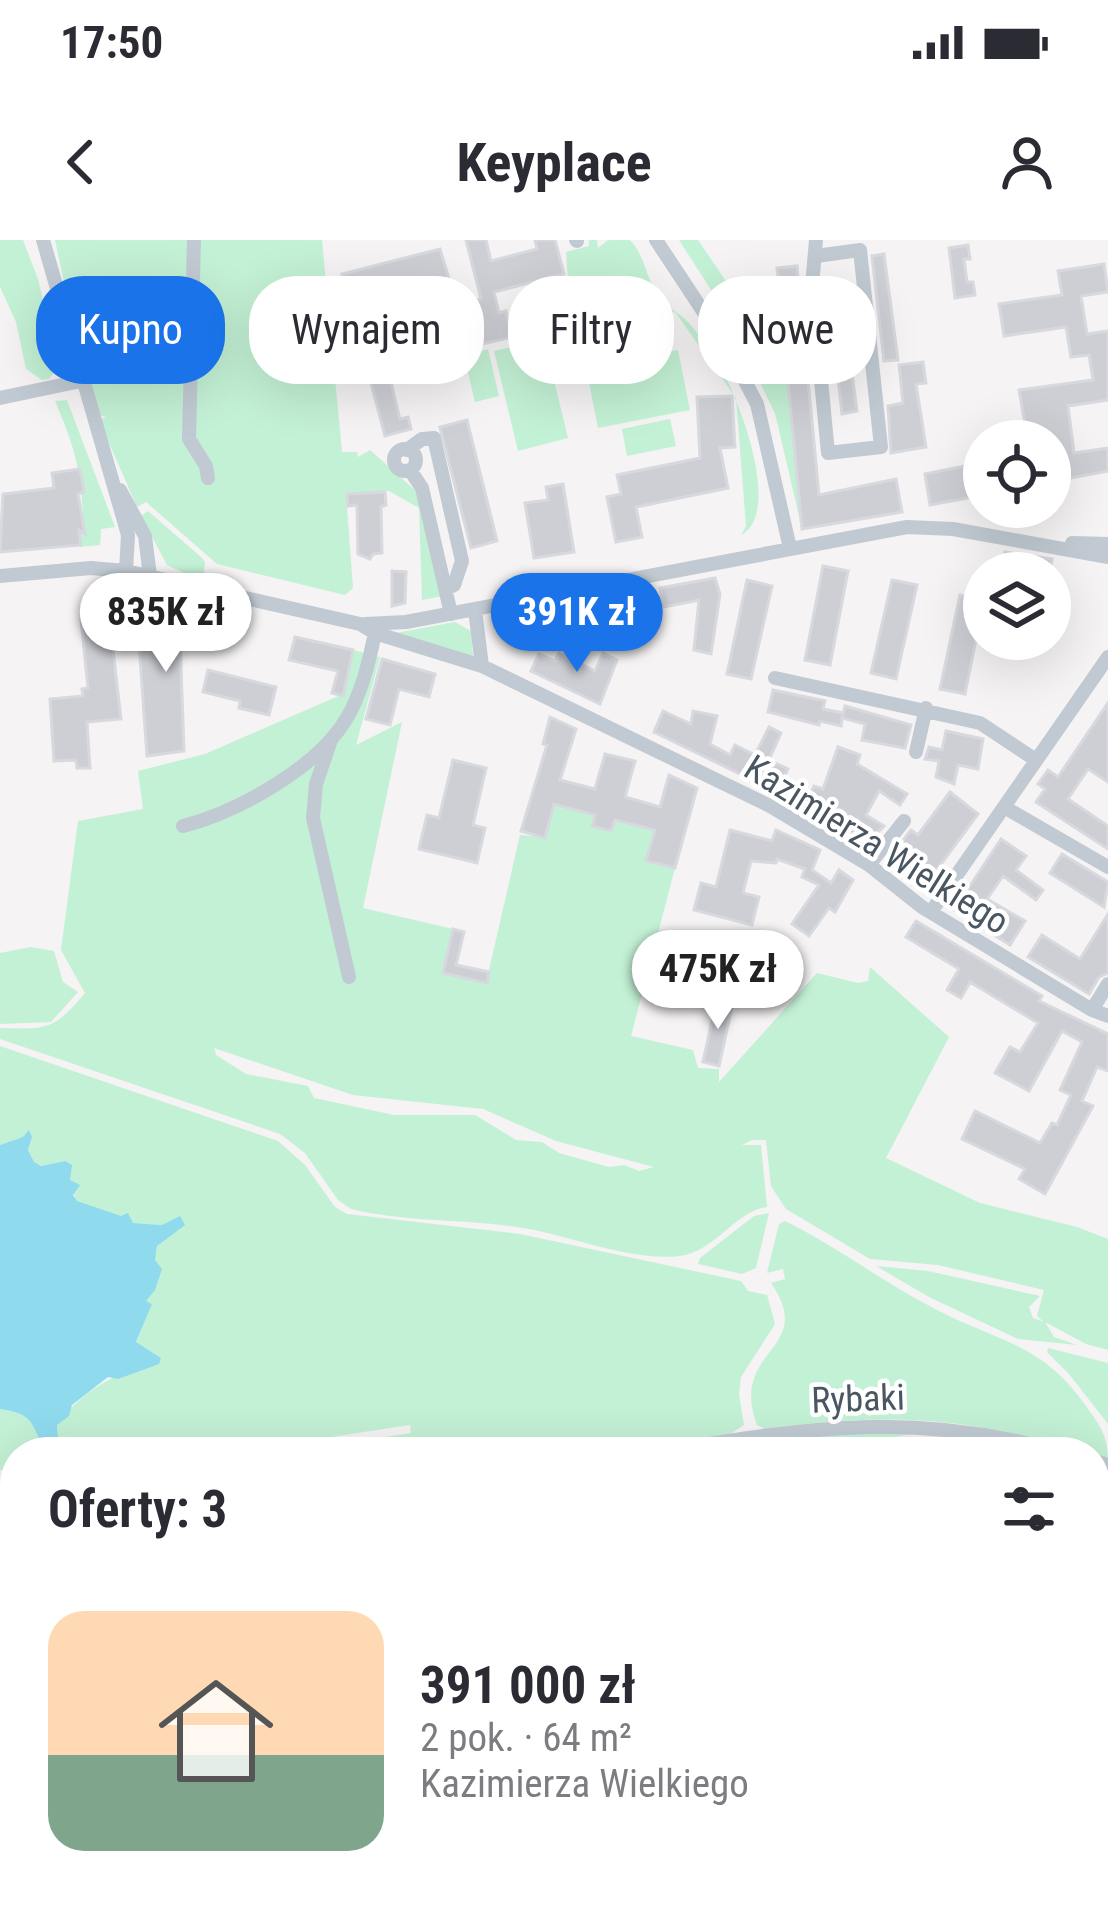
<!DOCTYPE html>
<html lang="pl">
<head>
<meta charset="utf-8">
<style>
  :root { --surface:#fff; --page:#f2f2f3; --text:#2b2b33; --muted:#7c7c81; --line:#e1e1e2; --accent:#1a73e8 }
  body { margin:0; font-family:"Roboto Condensed",sans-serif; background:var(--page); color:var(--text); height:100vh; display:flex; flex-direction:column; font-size:45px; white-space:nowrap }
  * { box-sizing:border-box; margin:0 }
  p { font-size:39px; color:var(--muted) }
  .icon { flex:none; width:66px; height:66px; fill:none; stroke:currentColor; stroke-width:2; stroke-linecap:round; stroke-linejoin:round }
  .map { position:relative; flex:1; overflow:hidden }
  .side { position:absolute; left:0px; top:1197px; width:1110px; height:468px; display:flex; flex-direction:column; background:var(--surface); border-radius:48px 48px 0 0; box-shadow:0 12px 48px #0002 }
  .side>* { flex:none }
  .guide { position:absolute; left:36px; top:36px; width:1038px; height:108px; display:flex; gap:24px }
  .controls { position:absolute; left:963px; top:180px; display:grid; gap:24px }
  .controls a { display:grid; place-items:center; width:108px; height:108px; border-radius:50%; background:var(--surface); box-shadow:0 12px 48px #0002; font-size:60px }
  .price { position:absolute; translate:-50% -102px; padding:0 27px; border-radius:42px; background:#fff; color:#222; font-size:39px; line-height:78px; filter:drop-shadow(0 3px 6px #0008) }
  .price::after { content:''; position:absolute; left:50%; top:72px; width:36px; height:27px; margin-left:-18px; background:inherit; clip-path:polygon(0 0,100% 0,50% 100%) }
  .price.current { background:var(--accent); color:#fff }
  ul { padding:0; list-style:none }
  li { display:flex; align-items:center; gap:36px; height:300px; padding:0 48px }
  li+li { border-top:3px solid var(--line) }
  li span { display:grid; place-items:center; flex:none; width:336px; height:240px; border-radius:36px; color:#555 }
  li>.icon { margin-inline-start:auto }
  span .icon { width:144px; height:144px; fill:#fffc; stroke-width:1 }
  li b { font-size:51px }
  h2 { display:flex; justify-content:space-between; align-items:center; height:144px; padding:0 48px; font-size:51px }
  .chip { padding:0 42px; border-radius:48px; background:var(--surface); box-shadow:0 12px 48px #0002; font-size:42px; line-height:108px }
  .chip.current { background:var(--accent); color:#fff }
  .status { display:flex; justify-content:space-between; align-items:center; height:84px; padding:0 60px; background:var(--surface); direction:ltr }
  .status svg { height:33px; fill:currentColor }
  header { display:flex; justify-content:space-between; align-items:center; height:156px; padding:0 48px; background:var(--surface); font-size:54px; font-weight:700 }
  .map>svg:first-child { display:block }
  .green { fill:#c3f1d5; fill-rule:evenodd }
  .sand { fill:#f5f0e5 }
  .water { fill:#90daee }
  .building { fill:#cdcfd5; stroke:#d7d9de; stroke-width:3 }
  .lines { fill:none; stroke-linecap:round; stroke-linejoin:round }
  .minor { stroke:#c1cad2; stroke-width:14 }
  .labels { text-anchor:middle; stroke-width:9; stroke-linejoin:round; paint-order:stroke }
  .street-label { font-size:36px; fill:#4a5661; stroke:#fff }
</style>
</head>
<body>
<div class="status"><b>17:50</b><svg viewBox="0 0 49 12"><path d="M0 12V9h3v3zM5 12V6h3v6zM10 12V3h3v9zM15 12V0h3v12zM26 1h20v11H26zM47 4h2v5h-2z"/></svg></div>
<header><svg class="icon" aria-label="back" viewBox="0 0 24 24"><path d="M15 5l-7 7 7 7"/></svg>Keyplace<svg class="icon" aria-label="person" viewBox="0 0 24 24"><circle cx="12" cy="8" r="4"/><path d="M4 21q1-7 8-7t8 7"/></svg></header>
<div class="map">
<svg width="1108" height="1665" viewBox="0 0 1108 1665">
  <rect width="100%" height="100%" fill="#f5f3f3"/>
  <path class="green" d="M0 0H23L38 39 59 125 49 139 42 140 26 129 16 82 0 47Z
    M55 0H322L342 212H357L358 217 370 210 417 252 443 356 422 360 419 268 389 251 346 253 353 348 345 355 217 324 146 262 137 267 99 180 106 177 99 175 80 105 86 102 84 97 78 99 66 54 72 51 70 46 65 47Z
    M589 0H597L598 8 608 0H630C646 16 646 41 660 58 668 68 681 74 689 83 699 94 708 109 717 121 737 153 784 272 741 295L746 286 736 158 675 72 569 118 566 86 571 84 566 12 589 6Z
    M679 0H698L770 106H785L802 289 775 173 722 67Z
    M544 99 568 198 518 211 494 111Z
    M488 109 499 156 475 162 464 116Z
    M678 110 690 170 598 188 586 127Z
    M67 160 115 287 101 289 100 305 80 307 78 281 83 280C81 229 75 208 55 161Z
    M670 179 676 206 627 216 622 189Z
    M148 271 201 317 205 322 203 342 167 325 141 276Z
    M455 382 471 391 473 418 396 393Z
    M353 410 380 417 356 505 402 482 363 668 453 689 443 732 486 743 520 595 545 597 554 564 595 575 592 586 611 591 615 580 655 590 647 620 675 628 631 796 693 810 698 828 719 829V842L817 733 858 743 868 741 870 727 949 797 886 918 980 963 1077 987 1108 999V1110L1086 1104 1045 1082 1054 1097 1077 1105 1018 1099 929 1057 876 1026 928 1031 1040 1056 1029 1067 1033 1078 1044 1082 1037 1076 1044 1050 938 1025 870 1019 786 969 771 946 766 900H752L742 905H761L767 967C734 972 716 1011 680 1016 630 1022 567 994 517 987 463 979 404 982 351 969L338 960 305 913 280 894 0 799V788C48 789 53 791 85 753L61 710 78 581 143 569 138 531 205 514 343 454ZM214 808 353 855 483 869 556 901 654 927 639 931 624 925 609 927 559 913 542 902 516 900 475 875H394L314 858 308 846 246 834 216 815Z
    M31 707 54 711 63 742 78 752 51 782 0 784V713Z
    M0 806 278 901 305 925 335 967 347 974 520 994 741 1041 748 1051 767 1055 775 1084 741 1137 739 1154 744 1185 730 1194 618 1212H291L411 1193 410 1185 232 1212H56L59 1208 57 1185C84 1148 118 1133 161 1118L136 1103 151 1065 145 1062 162 985 133 983 76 961 65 921 41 926 33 922 28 910 32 897 0 905Z
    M769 973 756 1028 742 1034 698 1024 700 1018 754 976Z
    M785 981C838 1007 884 1043 937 1070 997 1101 1040 1103 1083 1162 1098 1183 1108 1194 1108 1219L1095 1216V1212C1056 1212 1016 1193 978 1187 906 1175 837 1179 765 1189L757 1185C728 1108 818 1111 771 1043L785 1039 783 1029 767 1033 779 984Z
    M1048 1108 1108 1123V1184L1069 1134 1047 1112Z
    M0 1169C32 1174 31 1182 45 1210L51 1212H15V1231L0 1230Z
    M835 1192 918 1193 812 1212H693Z
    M15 1319V1561L0 1566V1321Z"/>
  <path class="sand" d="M918 1193 974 1199 1029 1212H812Z
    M1095 1240 1108 1243V1409L1095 1405 1100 1394 1095 1379Z"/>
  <path class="water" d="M29 890 32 897 28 910 34 922 41 926 65 921 72 925 70 940 80 945 73 955 77 961 121 976 128 973 133 983 162 985 180 976 185 985 157 1006 155 1020 162 1029 155 1050 146 1061 152 1064 136 1102 161 1118 159 1124 118 1139 108 1137 72 1165 69 1176 57 1185 59 1209 56 1212 45 1211C31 1182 33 1174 0 1169V905L23 897Z
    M1095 1452 1108 1453V1665H0V1566L15 1561V1650H1095Z"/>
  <path class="building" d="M466 0H486L491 21 537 9 535 0H555L564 34 494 52 499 73 506 71 512 97 461 109 459 101 428 108 430 115 387 126 400 179 408 177 411 189 385 196 342 34 440 9 457 65 481 59Z
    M968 5 970 19H964L967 42H973L975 55 955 58 949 8Z
    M884 14 898 120 884 121 872 16Z
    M1104 24 1108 52 1081 56 1087 94 1108 91V160L1068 166 1074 213 1108 208V231L1050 242V201H1028L1019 150 1093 140 1089 115 1071 117 1066 87 1004 96 999 64 1062 55 1058 31Z
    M797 26 819 255 896 239 902 272 802 289 777 28Z
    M842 56 857 171 842 174 829 58Z
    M923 122 926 143 916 144 926 207 891 213 888 166 903 163 899 125Z
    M732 156 735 207 720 208 728 248 636 267 642 297 616 302 607 257 621 254 617 235 700 218 697 157Z
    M467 180 497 301 471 308 440 187Z
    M984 222V255L930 265 925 234Z
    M80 229 84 252 78 254 85 294 79 290 81 305 0 312 3 254 54 248 52 233Z
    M563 244 574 312 534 318 525 263 548 260 546 247Z
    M385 252 386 265 381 267 382 313 373 314 370 319 358 314 357 265 348 266 347 254Z
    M1005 312 1052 319 1050 333H1002Z
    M823 326 848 331 830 425 805 420Z
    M392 331 406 332 405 363 392 366Z
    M715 338 720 354 711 414 694 410 699 360 664 367 660 348Z
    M747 340 772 346 751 439 727 434Z
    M892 340 917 345 896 439 871 433Z
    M636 352 639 367 657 369 654 391 600 402 598 388 577 393V401L564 400 565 379 586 380 583 362Z
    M960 355 984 360 965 454 940 449Z
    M176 372 213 380 207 406 180 400 184 511 147 516 137 374Z
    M109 376 121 479 87 482 90 528H77L76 520 54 521 50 459 83 456 82 449 88 448 81 379Z
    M295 397 353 410 343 456 332 453 338 431 289 420Z
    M559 413 595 431 603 413 617 420 600 464 531 431 539 414 555 421Z
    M382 419 435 434 429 457 399 449 390 485 366 479Z
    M208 430 276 447 269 475 239 468 240 461 203 452Z
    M773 450 825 461 823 469 843 473 841 486 820 481 819 485 768 472Z
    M1108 463V542L1088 529 1068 559 1108 586V609L1036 562 1045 549 1038 544 1048 530 1058 537Z
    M845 466 911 485 905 508 862 500 865 484 842 478Z
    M663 471 691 484 693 471 717 476 710 504 730 515 735 505 755 515 769 487 781 493 769 520 788 529 777 552 654 492Z
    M550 477 576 489 560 540 595 549 605 514 635 521 625 557 660 567 669 535 697 548 675 628 646 621 655 590 615 580 611 591 592 586 595 575 554 564 545 598 521 591 547 505 543 504Z
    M946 491 983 499 978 529 958 525 954 544 936 537 939 521 925 519 929 507 942 510Z
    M838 507 860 515 857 524 907 554 900 565 879 551 866 575 884 586 867 603 847 591 850 586 805 566 814 546 823 549Z
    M453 520 486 528 473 585 485 588 477 623 419 609 427 575 439 578Z
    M950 552 978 574 933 635 894 612 911 590 918 595Z
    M730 590 772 601 776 590 820 610 812 630 831 643 839 630 853 640 835 672 829 668 809 696 792 684 819 645 802 637 805 629 777 619 776 623 751 621 743 653 759 657 752 685 694 670 701 643 716 647Z
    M1001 599 1026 616 1016 630 1043 650 1036 660 1003 636 987 659 1025 681 1010 705 954 670Z
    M1062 614 1108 642 1104 667 1050 633Z
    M1108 674V733L1099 737 1089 754 1028 717 1042 695 1080 719Z
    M916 681 1042 756 1039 761 1108 794V831L1097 827 1082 861 1093 866 1045 954 1019 939 1025 929 962 899 975 871 1040 903 1052 883 1057 885 1071 855 1060 850 1082 802 1062 791 1029 851 995 833 1010 807 1020 812 1038 783 970 742 961 758 947 750 959 729 906 697Z
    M453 689 464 692 456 725 489 732 487 743 443 733Z
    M680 701 700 706 698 713 725 719 720 737 649 719 653 702 678 708Z
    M717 758 733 762 719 826 703 822Z"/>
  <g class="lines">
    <path class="minor" d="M43 0 128 295 126 331
      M194 0 189 199 206 226 208 238
      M576 0 577 1
      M656 0 728 109 757 164 790 308
      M816 16 860 10 881 207 828 213 812 46 816 0
      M0 158 81 141
      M394 220a11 11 0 1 1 22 0a11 11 0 1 1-22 0Z
      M407 210 422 199 434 198 462 321 454 345 446 349
      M410 230 422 248 451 374
      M120 250 145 296 150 336
      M1072 303 1108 304
      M0 336 91 328 126 331 360 384 375 393 482 426 770 566 869 625 922 667 1092 770 1108 776
      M475 370 482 426
      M365 384 406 382 907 287 953 289 1108 317
      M775 438 980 483 1036 520
      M330 503 316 544 313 578 349 737
      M916 512 926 468
      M1004 567 1108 627
      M183 586C237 572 315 529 345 481 361 456 369 422 375 393
      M869 625 904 581
      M931 672 1108 417
      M1092 770 1108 744
      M657 1212C806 1188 911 1170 1061 1212
      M1095 1221 1108 1225
      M0 1272 15 1273
      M0 1315 15 1313"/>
  </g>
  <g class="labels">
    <g class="street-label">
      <text transform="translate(877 604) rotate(32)" y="13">Kazimierza Wielkiego</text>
      <text transform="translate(858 1158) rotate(-2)" y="13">Rybaki</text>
    </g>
  </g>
</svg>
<div class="controls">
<a><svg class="icon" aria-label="locate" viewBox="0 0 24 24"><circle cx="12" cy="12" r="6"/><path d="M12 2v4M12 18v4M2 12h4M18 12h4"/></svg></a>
<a><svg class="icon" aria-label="layers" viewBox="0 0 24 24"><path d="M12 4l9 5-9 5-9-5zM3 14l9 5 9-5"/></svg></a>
</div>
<b class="price" style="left:166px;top:435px">835K zł</b>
<b class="price current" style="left:577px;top:435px">391K zł</b>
<b class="price" style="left:718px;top:792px">475K zł</b>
<div class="guide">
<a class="chip current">Kupno</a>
<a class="chip">Wynajem</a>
<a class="chip">Filtry</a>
<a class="chip">Nowe</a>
</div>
<section class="side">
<h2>Oferty: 3<svg class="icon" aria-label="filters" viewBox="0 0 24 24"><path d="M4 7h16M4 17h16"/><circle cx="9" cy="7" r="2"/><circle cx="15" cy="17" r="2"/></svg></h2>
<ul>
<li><span style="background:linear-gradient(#ffd9b3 60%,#7fa58c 0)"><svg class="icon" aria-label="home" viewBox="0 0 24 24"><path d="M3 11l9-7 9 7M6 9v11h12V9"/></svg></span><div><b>391 000 zł</b><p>2 pok. · 64 m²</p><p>Kazimierza Wielkiego</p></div></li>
</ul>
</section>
</div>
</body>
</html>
